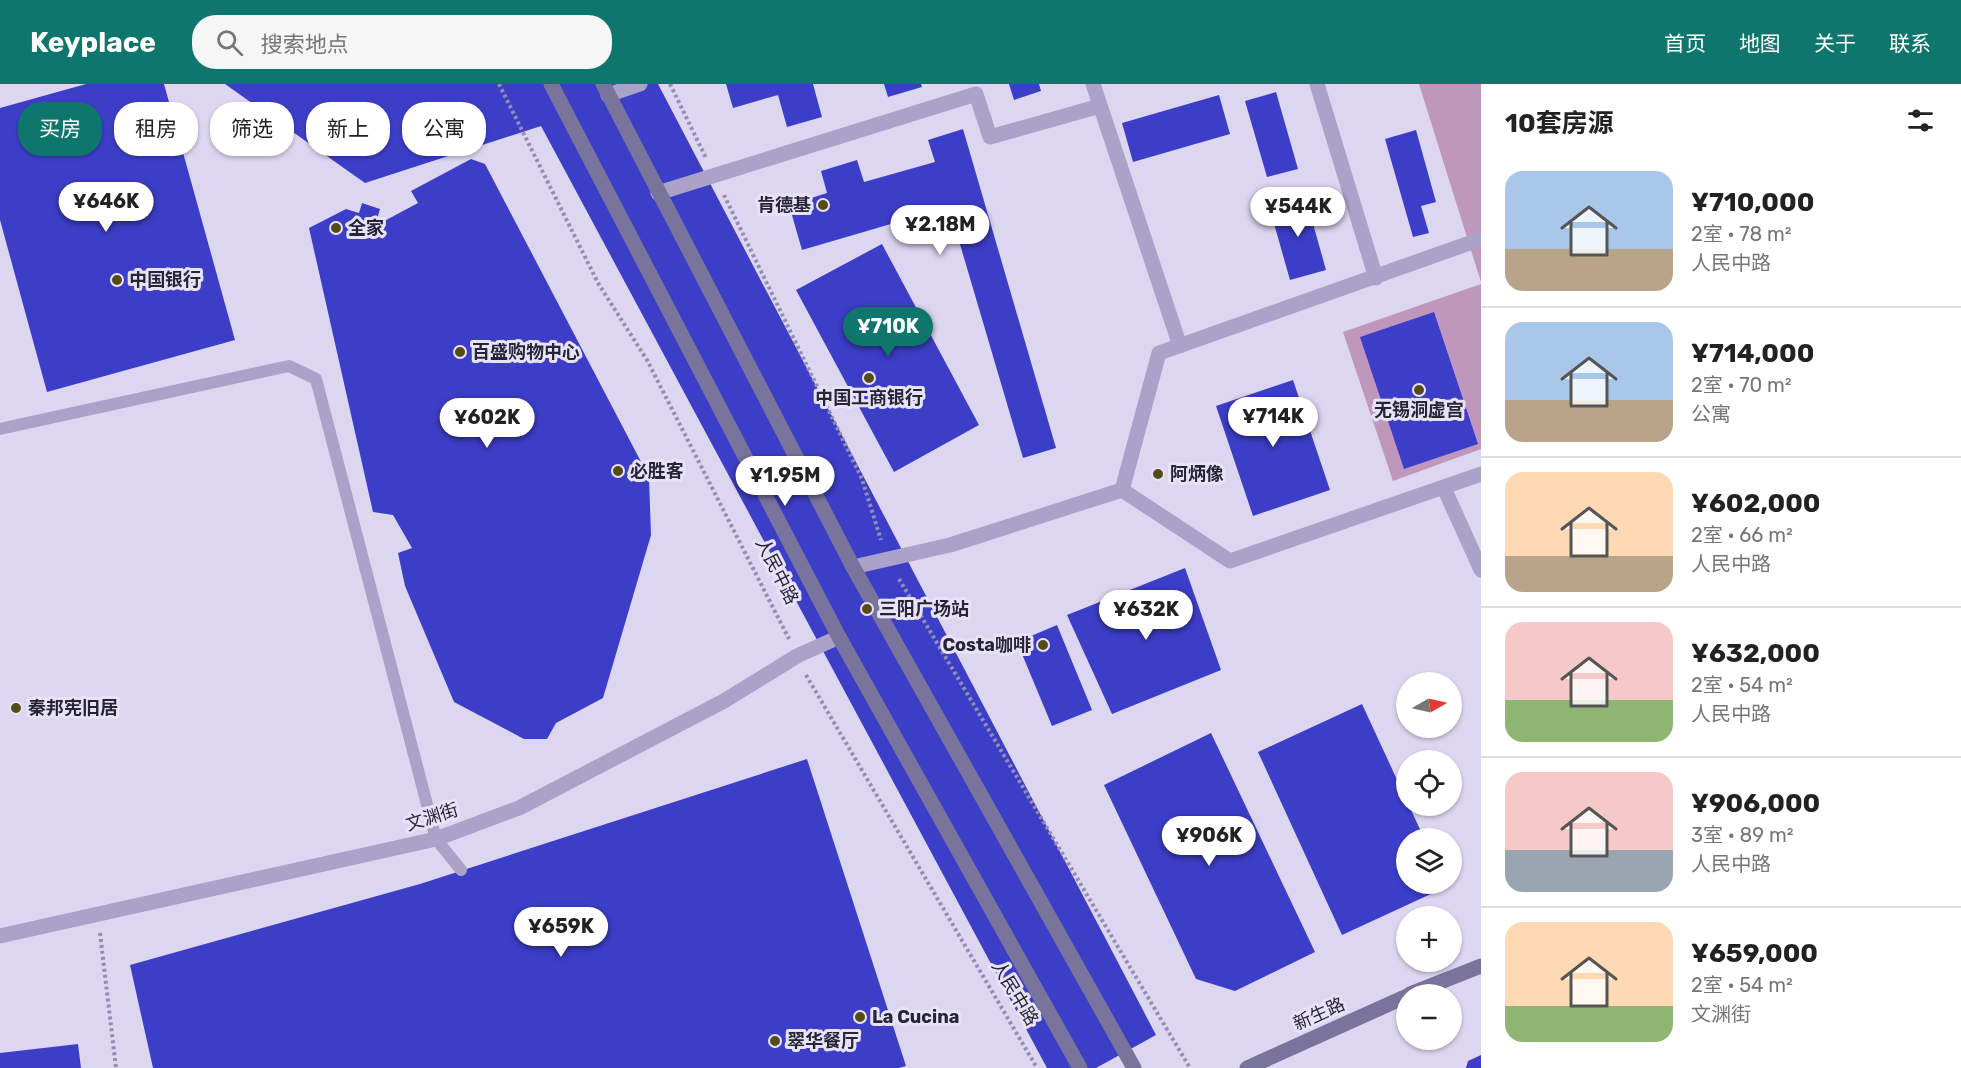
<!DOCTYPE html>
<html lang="zh">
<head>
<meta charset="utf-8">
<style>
  :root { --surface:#fff; --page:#f6f6f6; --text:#222; --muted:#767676; --line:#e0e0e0; --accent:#0f766e }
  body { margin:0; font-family:Rubik,"Noto Sans SC",sans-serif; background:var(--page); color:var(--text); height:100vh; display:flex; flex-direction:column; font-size:22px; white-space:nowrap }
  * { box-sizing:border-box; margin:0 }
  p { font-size:20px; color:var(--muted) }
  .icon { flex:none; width:33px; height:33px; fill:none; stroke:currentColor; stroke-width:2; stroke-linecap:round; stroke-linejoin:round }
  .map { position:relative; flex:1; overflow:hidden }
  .side { display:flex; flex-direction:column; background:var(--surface); width:480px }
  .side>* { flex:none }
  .banner { position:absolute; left:18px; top:18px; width:570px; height:54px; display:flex; gap:12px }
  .needle { width:39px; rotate:81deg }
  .fabs { position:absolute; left:1396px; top:588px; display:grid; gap:12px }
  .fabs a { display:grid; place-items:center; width:66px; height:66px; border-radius:50%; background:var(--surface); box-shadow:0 2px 4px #0004; font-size:30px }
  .price { position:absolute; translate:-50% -51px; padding:0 14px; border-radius:21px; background:#fff; color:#222; font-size:20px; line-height:39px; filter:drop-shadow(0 2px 3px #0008) }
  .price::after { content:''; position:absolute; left:50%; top:36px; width:18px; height:14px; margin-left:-9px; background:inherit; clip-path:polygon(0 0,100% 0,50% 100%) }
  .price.selected { background:var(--accent); color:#fff }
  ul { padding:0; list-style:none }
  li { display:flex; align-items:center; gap:18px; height:150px; padding:0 24px }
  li+li { border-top:2px solid var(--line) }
  li span { display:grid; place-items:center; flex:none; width:168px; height:120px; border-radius:18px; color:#555 }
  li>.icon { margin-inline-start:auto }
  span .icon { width:72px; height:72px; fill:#fffc; stroke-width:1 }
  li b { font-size:26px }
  h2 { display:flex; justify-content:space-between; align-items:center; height:72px; padding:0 24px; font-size:26px }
  .pill { padding:0 21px; border-radius:24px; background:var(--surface); box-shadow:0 2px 4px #0004; font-size:21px; line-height:54px }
  .pill.selected { background:var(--accent); color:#fff }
  header { display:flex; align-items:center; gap:36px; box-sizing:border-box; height:84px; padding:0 30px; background:var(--accent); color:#fff }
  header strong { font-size:28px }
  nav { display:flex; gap:33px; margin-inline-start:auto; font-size:21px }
  .search { width:420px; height:54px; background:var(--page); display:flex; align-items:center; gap:15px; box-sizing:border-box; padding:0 21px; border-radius:24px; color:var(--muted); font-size:22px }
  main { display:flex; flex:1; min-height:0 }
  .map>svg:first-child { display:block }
  .green { fill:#bf96bc }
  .building { fill:#3d3ec8 }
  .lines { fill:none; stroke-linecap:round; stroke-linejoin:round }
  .path { stroke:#948cb4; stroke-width:4; stroke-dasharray:3 3; stroke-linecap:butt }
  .lane { stroke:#aaa2c8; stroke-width:12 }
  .street { stroke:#aaa2c8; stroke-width:15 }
  .secondary { stroke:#78749c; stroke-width:15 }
  .poi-dot { fill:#544a1a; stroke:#e8e2f9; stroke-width:2 }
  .labels { text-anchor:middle; stroke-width:6; stroke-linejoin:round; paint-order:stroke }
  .poi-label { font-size:18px; font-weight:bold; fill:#262533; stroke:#e8e2f9; text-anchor:start }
  .street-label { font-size:18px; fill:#262533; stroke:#e8e2f9 }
</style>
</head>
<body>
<header>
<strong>Keyplace</strong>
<div class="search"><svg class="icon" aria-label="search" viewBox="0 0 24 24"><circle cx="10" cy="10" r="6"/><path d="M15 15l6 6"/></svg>搜索地点</div>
<nav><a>首页</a><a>地图</a><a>关于</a><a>联系</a></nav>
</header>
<main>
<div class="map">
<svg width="1481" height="984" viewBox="0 0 1481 984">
  <rect width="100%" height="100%" fill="#ddd6f1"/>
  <path class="green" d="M1419 0H1481V198Z
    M1481 200V365L1393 397 1343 248Z"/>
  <path class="building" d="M86 0H164L235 256 47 308 0 136V24Z
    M225 0H658L1156 951 1096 984H1047L541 42 365 99Z
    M726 0H813L822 33 787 43 778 11 733 24Z
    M884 0H921L922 3 888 13Z
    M1009 0H1039L1041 7 1014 16Z
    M1276 8 1298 85 1267 93 1245 17Z
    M1219 11 1230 50 1133 78 1122 39Z
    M963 45 1056 364 1023 374 949 123 802 166 789 121 827 109 821 87 857 76 864 98 935 78 928 56Z
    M1416 46 1436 118 1421 122 1429 149 1413 153 1385 55Z
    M471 75 485 80 649 393 651 451 603 614 556 639 547 655H524L454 618 405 502 398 469 412 464 393 431 373 428 309 144 346 125 359 129 362 119 380 125 375 142 418 119 411 107Z
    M1305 111 1326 186 1290 196 1269 122Z
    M882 160 979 341 894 388 796 206Z
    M1434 228 1478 360 1404 385 1360 253Z
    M1293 296 1330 406 1253 432 1216 322Z
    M1185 484 1221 586 1112 630 1067 531Z
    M1057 541 1092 626 1052 642 1017 558Z
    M1362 620 1424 754H1407V800H1445L1446 803 1342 851 1258 668Z
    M1211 649 1315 868 1235 907 1196 895 1104 701Z
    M807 675 906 982 899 984H153L130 881 420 800Z
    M78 960 81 984H0V969Z
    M1481 971V984H1466L1468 977Z"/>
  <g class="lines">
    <path class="path" d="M499 0 598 199 647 276 789 555
      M670 0 706 74
      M724 111 862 395 881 456
      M899 495 1190 984
      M806 591 1037 984
      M100 849 116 984"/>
    <path class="lane" d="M0 345 289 282 316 295 436 755 461 786"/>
    <path class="street" d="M1093 0 1180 262
      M1317 0 1376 194
      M608 11 640 0
      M658 109 976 10 990 53 1100 22
      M1444 404 1481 486
      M1122 406 1159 269 1481 155
      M853 483 950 461 1122 406 1230 477 1481 390
      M0 852 436 755 519 724 724 617 797 572 839 553"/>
    <path class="secondary" d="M551 0 839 553 1080 984
      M603 0 853 483 1134 984
      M1410 910 1481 882
      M1247 984 1407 912"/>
  </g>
  <g class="poi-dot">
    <circle cx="823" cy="121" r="6"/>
    <circle cx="336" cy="144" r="6"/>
    <circle cx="117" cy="196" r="6"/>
    <circle cx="460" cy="268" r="6"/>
    <circle cx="869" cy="294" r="6"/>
    <circle cx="1419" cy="306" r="6"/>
    <circle cx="618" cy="387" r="6"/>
    <circle cx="1158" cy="390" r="6"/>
    <circle cx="867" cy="525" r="6"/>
    <circle cx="1043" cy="561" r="6"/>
    <circle cx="16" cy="624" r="6"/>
    <circle cx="860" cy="933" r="6"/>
    <circle cx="775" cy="957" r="6"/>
  </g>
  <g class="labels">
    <g class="poi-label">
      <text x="811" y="127" text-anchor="end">肯德基</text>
      <text x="348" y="150">全家</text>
      <text x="129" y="202">中国银行</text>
      <text x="472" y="274">百盛购物中心</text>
      <text x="869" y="320" text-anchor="middle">中国工商银行</text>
      <text x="1419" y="332" text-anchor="middle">无锡洞虚宫</text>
      <text x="630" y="393">必胜客</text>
      <text x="1170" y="396">阿炳像</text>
      <text x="879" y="531">三阳广场站</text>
      <text x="1031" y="567" text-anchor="end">Costa咖啡</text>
      <text x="28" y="630">秦邦宪旧居</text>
      <text x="872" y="939">La Cucina</text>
      <text x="787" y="963">翠华餐厅</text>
    </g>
    <g class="street-label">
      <text transform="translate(777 487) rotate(63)" y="6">人民中路</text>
      <text transform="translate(432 733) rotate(-17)" y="6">文渊街</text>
      <text transform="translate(1015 909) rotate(59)" y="6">人民中路</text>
      <text transform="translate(1319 930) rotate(-24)" y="6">新生路</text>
    </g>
  </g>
</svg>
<div class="fabs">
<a><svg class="needle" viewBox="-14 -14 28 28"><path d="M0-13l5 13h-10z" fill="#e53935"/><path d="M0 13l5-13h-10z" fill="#767676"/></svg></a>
<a><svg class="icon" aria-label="locate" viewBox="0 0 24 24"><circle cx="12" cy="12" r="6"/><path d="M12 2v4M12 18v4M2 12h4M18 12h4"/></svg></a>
<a><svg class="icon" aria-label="layers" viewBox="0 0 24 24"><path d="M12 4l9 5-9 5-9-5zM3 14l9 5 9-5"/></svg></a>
<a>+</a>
<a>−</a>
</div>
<b class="price" style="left:106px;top:149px">¥646K</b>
<b class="price" style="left:1298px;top:154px">¥544K</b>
<b class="price" style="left:940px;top:172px">¥2.18M</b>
<b class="price selected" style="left:888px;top:274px">¥710K</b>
<b class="price" style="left:1273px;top:364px">¥714K</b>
<b class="price" style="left:487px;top:365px">¥602K</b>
<b class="price" style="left:785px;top:423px">¥1.95M</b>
<b class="price" style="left:1146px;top:557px">¥632K</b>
<b class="price" style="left:1209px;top:783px">¥906K</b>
<b class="price" style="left:561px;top:874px">¥659K</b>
<div class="banner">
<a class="pill selected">买房</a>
<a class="pill">租房</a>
<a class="pill">筛选</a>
<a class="pill">新上</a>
<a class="pill">公寓</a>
</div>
</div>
<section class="side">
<h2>10套房源<svg class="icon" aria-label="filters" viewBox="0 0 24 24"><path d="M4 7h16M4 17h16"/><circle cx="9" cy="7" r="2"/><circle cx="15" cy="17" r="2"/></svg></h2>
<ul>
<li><span style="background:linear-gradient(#a9c7e8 65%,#b9a48a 0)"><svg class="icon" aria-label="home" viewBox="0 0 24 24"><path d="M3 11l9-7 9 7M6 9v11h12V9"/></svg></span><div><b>¥710,000</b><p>2室 · 78 m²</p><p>人民中路</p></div></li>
<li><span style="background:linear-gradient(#a9c7e8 65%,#b9a48a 0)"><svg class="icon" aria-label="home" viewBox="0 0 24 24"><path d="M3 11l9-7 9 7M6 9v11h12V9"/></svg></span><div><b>¥714,000</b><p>2室 · 70 m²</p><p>公寓</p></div></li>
<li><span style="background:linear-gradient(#ffd9b3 70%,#b9a48a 0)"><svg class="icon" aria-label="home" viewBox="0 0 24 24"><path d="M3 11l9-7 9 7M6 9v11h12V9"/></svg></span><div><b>¥602,000</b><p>2室 · 66 m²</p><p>人民中路</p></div></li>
<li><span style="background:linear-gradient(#f6c9c9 65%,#8fb573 0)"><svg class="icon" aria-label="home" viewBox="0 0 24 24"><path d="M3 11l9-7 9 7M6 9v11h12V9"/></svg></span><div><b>¥632,000</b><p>2室 · 54 m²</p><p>人民中路</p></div></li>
<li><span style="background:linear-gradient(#f6c9c9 65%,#9aa5b1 0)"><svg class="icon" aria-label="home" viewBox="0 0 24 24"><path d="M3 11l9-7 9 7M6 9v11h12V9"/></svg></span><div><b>¥906,000</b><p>3室 · 89 m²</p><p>人民中路</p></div></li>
<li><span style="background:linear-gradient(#ffd9b3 70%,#8fb573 0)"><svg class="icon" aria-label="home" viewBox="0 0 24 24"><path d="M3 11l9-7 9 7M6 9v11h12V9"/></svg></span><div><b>¥659,000</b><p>2室 · 54 m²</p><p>文渊街</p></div></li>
</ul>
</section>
</main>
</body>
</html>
